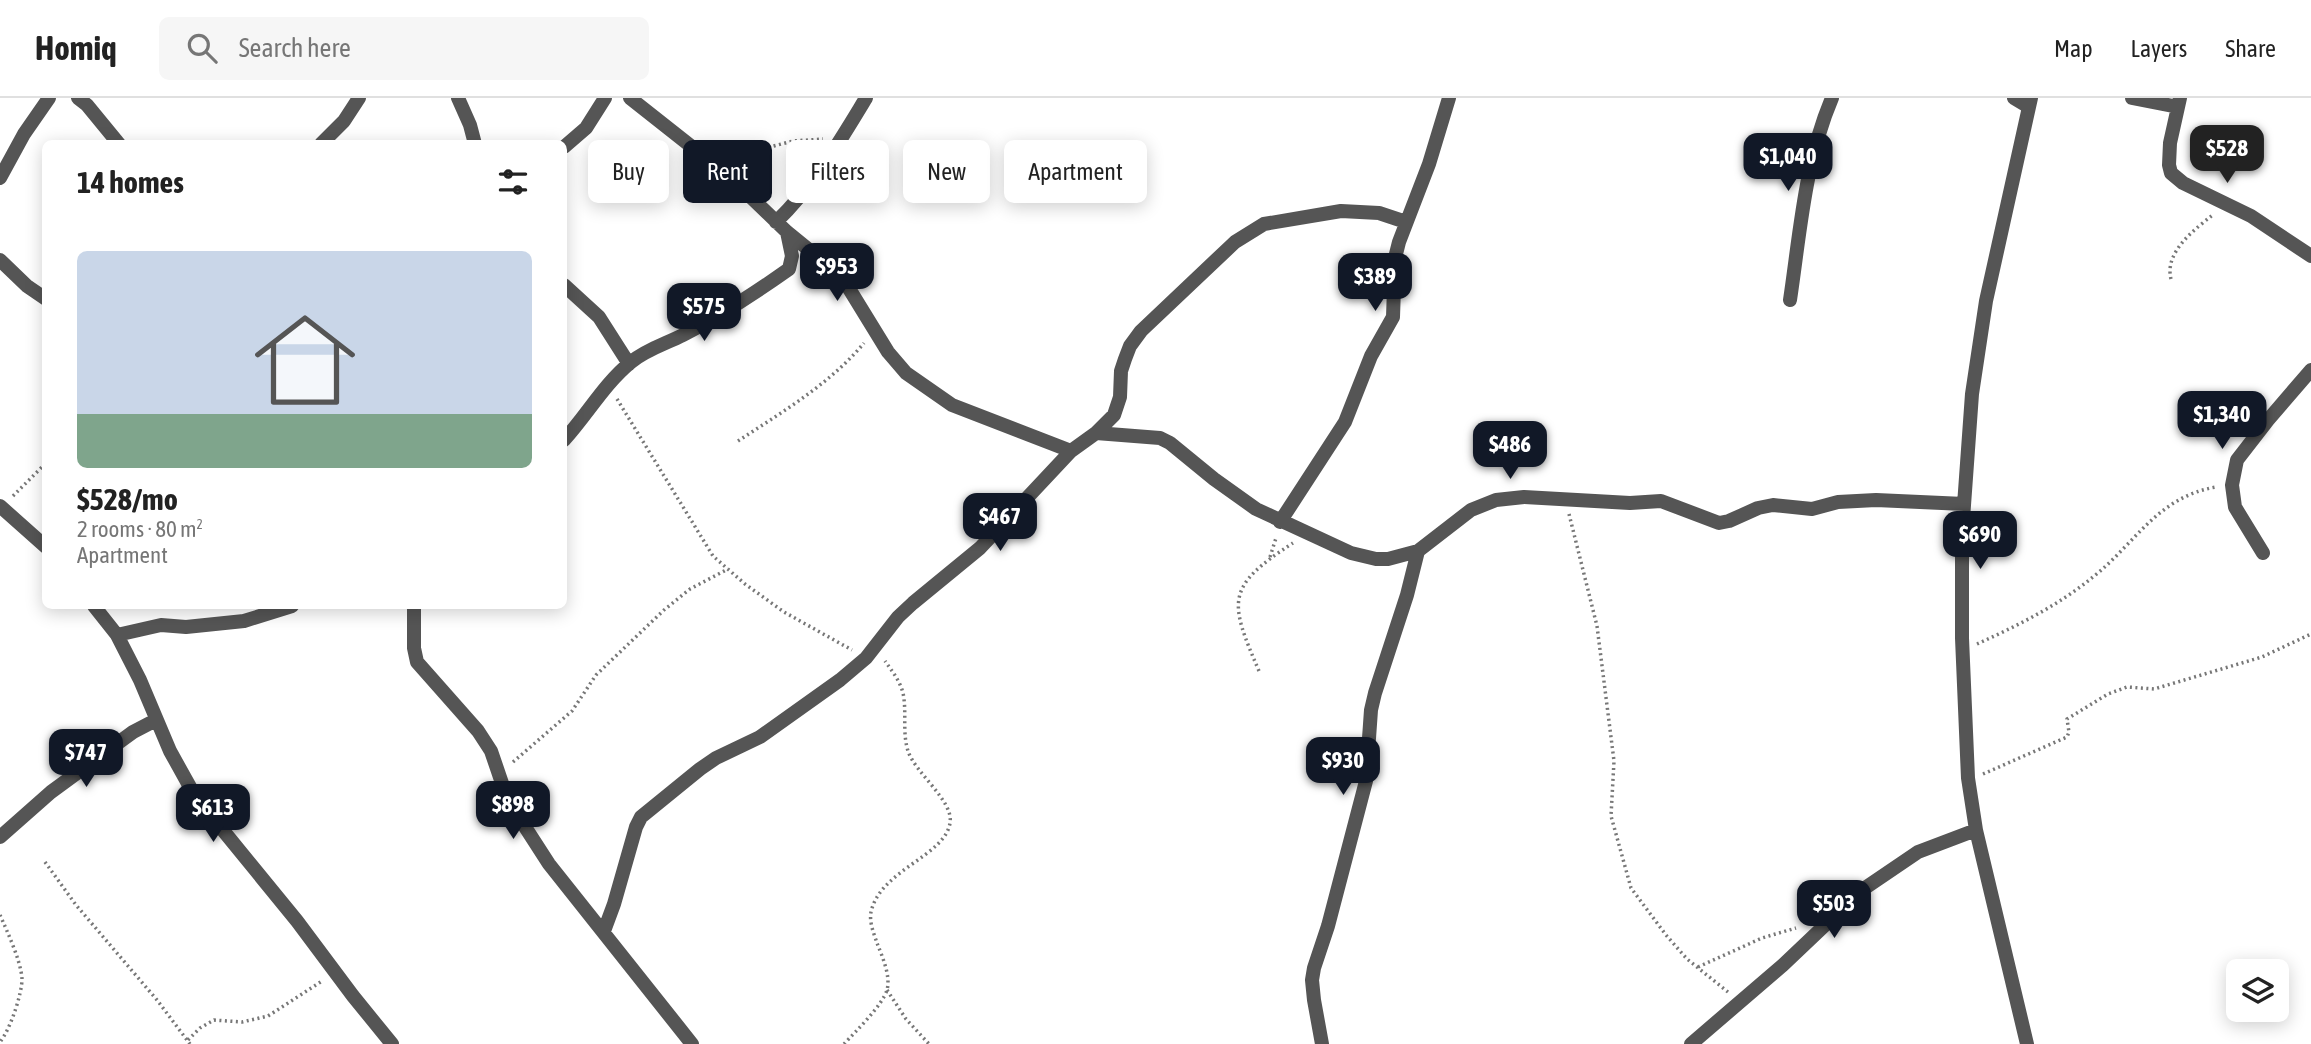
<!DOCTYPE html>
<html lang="en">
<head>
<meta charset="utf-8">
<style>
  :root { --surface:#fff; --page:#f6f6f6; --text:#222; --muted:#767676; --line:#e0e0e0; --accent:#111827 }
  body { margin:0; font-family:"Asap Condensed",sans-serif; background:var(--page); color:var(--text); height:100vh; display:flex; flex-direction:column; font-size:26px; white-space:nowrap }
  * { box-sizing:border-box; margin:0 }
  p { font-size:23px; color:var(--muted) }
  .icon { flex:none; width:38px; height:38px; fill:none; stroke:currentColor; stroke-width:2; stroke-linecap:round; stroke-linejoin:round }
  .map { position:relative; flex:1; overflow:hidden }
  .panel { position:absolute; left:42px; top:42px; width:525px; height:469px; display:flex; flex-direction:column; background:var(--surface); border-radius:10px; box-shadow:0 4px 18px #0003 }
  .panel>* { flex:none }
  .guide { position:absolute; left:588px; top:42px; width:665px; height:63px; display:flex; gap:14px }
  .buttons { position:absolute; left:2226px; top:861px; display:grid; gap:14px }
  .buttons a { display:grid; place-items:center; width:63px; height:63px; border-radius:10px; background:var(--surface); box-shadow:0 4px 18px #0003; font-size:35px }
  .price { position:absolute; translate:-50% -60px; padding:0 16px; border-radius:14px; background:var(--accent); color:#fff; font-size:23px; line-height:46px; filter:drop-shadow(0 2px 4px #0008) }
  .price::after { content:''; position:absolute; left:50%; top:42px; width:21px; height:16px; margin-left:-10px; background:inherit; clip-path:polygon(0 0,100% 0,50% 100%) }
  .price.on { background:#222; color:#fff }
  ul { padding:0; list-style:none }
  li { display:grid; align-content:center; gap:14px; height:371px; padding:0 35px }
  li+li { border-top:2px solid var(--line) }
  li span { display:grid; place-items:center; height:217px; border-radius:10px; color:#555 }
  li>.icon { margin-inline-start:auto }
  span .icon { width:126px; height:126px; fill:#fffc; stroke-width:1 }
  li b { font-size:30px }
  h2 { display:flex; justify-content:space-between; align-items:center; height:84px; padding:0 35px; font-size:30px }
  .tag { padding:0 24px; border-radius:10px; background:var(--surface); box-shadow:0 4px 18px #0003; font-size:24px; line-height:63px }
  .tag.on { background:var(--accent); color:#fff }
  header { display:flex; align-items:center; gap:42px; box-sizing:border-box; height:98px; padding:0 35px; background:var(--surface); border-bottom:2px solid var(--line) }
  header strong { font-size:33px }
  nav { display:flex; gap:38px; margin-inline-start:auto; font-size:24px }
  .search { width:490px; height:63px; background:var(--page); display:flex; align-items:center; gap:18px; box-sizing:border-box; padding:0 24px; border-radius:10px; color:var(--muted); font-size:26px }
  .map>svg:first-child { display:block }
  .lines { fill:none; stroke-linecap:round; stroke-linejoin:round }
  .path { stroke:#777; stroke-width:3.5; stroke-dasharray:2 3.5; stroke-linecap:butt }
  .minor { stroke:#555; stroke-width:14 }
</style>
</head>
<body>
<header>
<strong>Homiq</strong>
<div class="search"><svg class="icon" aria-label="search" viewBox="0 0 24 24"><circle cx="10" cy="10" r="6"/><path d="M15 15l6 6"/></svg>Search here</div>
<nav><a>Map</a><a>Layers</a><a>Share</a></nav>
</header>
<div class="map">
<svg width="2311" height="946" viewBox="0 0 2311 946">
  <rect width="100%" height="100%" fill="#fff"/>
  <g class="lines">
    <path class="path" d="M731 59 793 43 823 41
      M2171 181C2164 154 2195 131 2214 116
      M617 301 713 458 745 486 784 514 852 552
      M738 343C782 314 830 286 864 245
      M13 398 46 365
      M1569 416 1597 528 1614 663 1611 718 1631 790 1666 837 1687 861 1728 894
      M1270 459 1276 440
      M1977 546C2017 528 2059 507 2093 479 2136 445 2157 399 2216 389
      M1259 573C1229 503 1225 489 1293 445
      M513 664 572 613 596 577 664 512 690 491 728 471
      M1983 676 2067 639 2069 634 2067 621 2108 596 2127 589 2154 591 2262 559 2311 536
      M45 764 76 807 157 902 190 946
      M0 817C7 833 21 863 22 881 22 896 10 932 0 944
      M1698 869 1762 840 1796 830
      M887 892 906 921 929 946
      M188 942 200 930 214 922 242 924 268 918 322 883
      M844 946C856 933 882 908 887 892 891 878 882 858 877 845 874 836 869 824 871 814 880 772 945 758 950 725 954 703 915 675 908 653 902 634 907 614 903 595 900 583 892 573 885 563"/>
    <path class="minor" d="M78 0 87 7 119 46
      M458 0 470 27 475 46
      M630 0 730 79 787 134 830 169 845 184 888 254 906 275 952 307 1071 353
      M2014 0 2029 9
      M2132 0 2178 9
      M2180 0 2170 45 2169 67 2171 75 2183 85 2251 118 2311 158
      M321 46 344 23 359 0
      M564 49 586 30 605 0
      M0 80 24 36 49 0
      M776 124C815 86 838 46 866 0
      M0 162 27 188 46 201
      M564 187 599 219 629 266
      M1790 202C1800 135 1805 63 1832 0
      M1096 335 1160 340 1170 345 1214 381 1256 411 1351 455 1376 461H1388L1418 453 1471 412 1496 402 1524 399 1630 405 1661 403 1719 425 1729 423 1758 410 1773 407 1812 411 1838 404 1876 402 1964 406
      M564 342C587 317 604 286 631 264 647 251 665 246 683 237 720 218 755 195 789 171L792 158 787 134
      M0 408 46 449
      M1280 424 1345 324 1371 258 1393 219 1395 160 1399 144 1429 66 1449 0
      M2263 455 2235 409 2232 387 2237 362 2268 322 2311 272
      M94 508 117 537 140 582 170 653 195 698 297 823 353 898 392 946
      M414 508V550L417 564 478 633 491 653 504 691 518 718 549 766 692 946
      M117 537 161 527 186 529 244 523 292 508
      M0 739 51 694 133 634 156 622
      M604 833 614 806 636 729 641 719 700 671 716 660 760 639 840 582 866 560 898 519 913 505 980 450 1071 353 1096 335 1114 317 1120 299 1121 273 1125 261 1130 248 1141 233 1235 144 1264 126 1341 113 1379 115 1406 124
      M1322 946 1314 902 1312 882 1314 870 1328 828 1366 683 1371 612 1375 595 1407 497 1418 453
      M1691 946 1783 867 1862 792 1918 754 1976 732
      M2027 946 1976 732 1968 680 1962 540V435L1972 296 1986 203 2031 0"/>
  </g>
</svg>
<div class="buttons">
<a><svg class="icon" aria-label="layers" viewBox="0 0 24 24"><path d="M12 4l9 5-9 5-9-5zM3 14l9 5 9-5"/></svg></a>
</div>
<b class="price on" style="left:2227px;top:87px">$528</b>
<b class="price" style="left:1788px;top:95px">$1,040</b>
<b class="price" style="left:837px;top:205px">$953</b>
<b class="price" style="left:1375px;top:215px">$389</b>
<b class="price" style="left:704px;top:245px">$575</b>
<b class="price" style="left:2222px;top:353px">$1,340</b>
<b class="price" style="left:1510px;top:383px">$486</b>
<b class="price" style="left:1000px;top:455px">$467</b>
<b class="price" style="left:1980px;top:473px">$690</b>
<b class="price" style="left:86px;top:691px">$747</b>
<b class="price" style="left:1343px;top:699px">$930</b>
<b class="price" style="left:513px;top:743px">$898</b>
<b class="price" style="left:213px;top:746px">$613</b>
<b class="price" style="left:1834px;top:842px">$503</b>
<div class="guide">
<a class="tag">Buy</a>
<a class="tag on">Rent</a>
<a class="tag">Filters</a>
<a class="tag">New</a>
<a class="tag">Apartment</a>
</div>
<section class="panel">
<h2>14 homes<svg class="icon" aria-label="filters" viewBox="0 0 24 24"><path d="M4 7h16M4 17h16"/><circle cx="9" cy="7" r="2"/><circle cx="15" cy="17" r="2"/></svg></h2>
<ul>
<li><span style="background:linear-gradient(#c9d6e8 75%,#7fa58c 0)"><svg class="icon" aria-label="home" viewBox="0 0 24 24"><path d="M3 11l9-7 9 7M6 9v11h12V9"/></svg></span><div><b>$528/mo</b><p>2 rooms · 80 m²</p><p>Apartment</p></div></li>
</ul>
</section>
</div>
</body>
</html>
